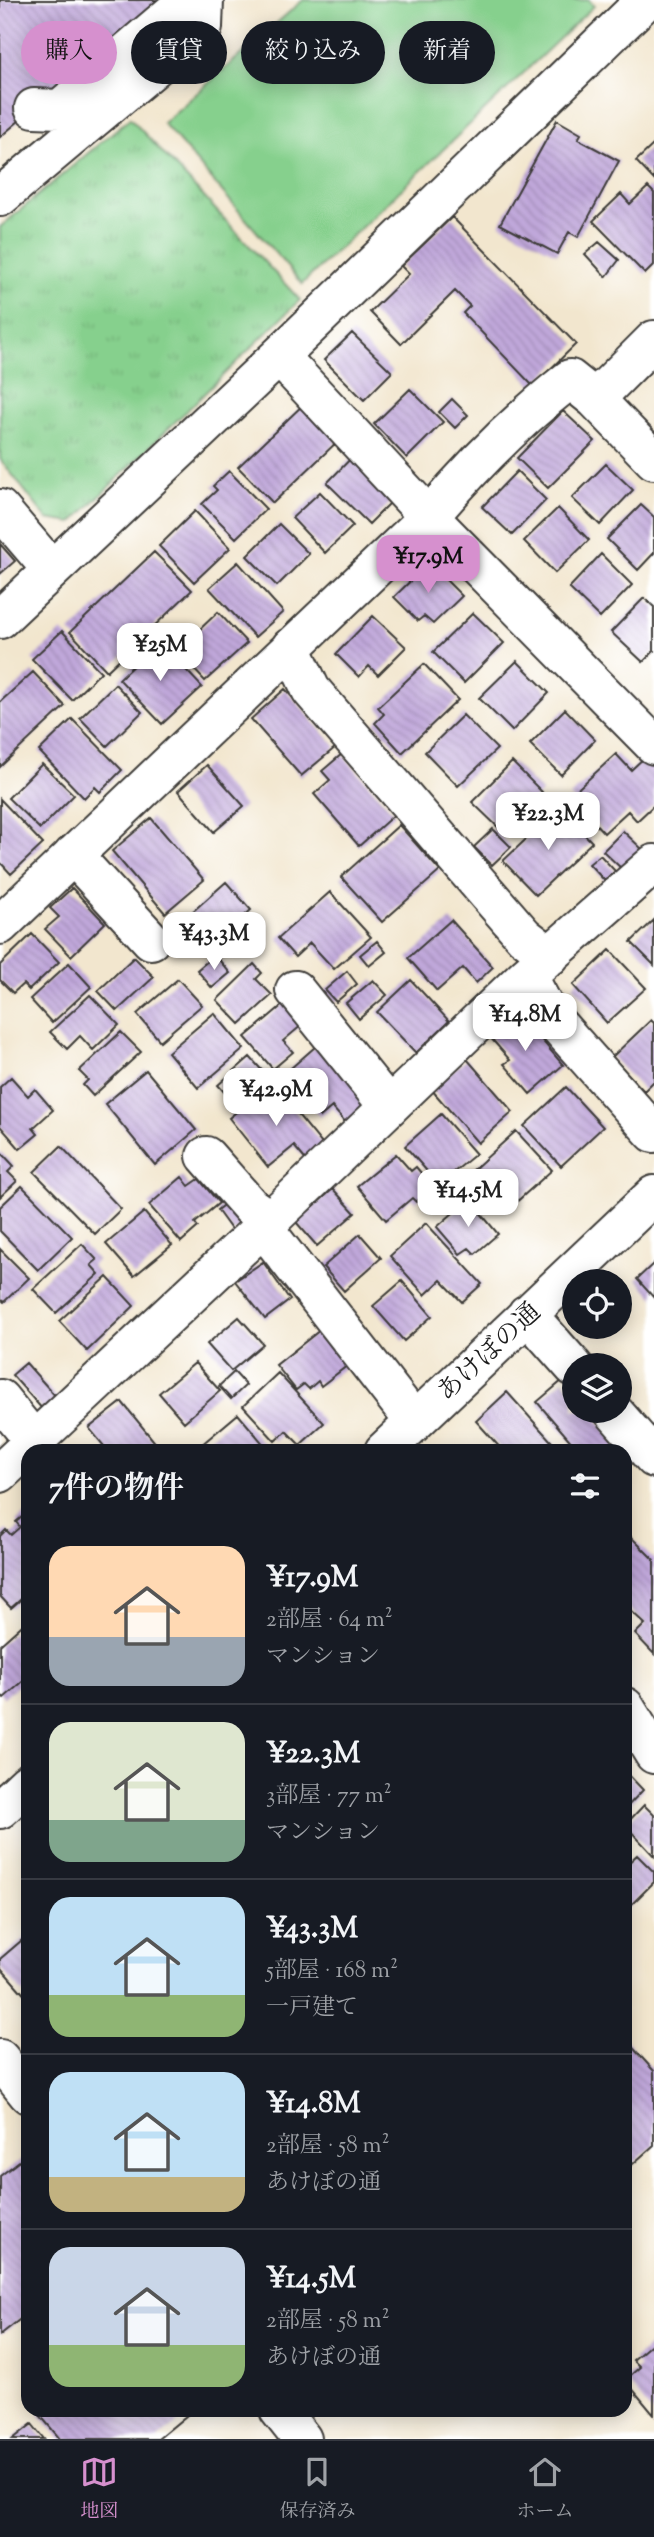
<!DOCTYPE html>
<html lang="ja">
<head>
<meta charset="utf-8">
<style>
  :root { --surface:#171b24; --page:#20242c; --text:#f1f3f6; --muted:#9ea1a6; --line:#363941; --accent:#d690ce }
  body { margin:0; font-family:"Sorts Mill Goudy","Noto Serif JP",serif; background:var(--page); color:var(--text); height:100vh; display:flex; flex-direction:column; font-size:26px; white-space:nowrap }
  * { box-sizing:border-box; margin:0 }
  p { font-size:23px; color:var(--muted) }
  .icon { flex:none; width:38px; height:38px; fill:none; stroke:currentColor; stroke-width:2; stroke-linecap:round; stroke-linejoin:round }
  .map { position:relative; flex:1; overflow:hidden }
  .sheet { position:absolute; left:21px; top:1444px; width:611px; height:973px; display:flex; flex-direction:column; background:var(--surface); border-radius:21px; box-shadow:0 4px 18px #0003 }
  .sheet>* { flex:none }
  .hud { position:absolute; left:21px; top:21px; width:612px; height:63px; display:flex; gap:14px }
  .buttons { position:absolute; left:562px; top:1269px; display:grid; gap:14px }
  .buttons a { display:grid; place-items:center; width:70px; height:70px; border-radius:50%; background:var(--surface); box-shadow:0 4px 18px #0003; font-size:35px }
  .price { position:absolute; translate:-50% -60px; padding:0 16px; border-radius:14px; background:#fff; color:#222; font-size:23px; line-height:46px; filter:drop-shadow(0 2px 4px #0008) }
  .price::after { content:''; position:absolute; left:50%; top:42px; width:21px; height:16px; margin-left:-10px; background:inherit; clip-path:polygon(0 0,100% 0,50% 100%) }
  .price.selected { background:var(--accent); color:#111 }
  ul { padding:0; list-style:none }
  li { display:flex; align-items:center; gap:21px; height:175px; padding:0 28px }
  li+li { border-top:2px solid var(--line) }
  li span { display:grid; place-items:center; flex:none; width:196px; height:140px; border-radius:21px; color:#555 }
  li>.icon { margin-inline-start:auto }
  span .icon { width:84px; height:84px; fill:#fffc; stroke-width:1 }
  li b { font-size:30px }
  h2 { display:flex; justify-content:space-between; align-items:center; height:84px; padding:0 28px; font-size:30px }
  .chip { padding:0 24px; border-radius:32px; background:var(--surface); box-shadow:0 4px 18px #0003; font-size:24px; line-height:63px }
  .chip.selected { background:var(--accent); color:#111 }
  .tabs { display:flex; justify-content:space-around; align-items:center; height:98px; border-top:2px solid var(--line); background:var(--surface); font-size:19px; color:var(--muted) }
  .tabs a { display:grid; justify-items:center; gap:4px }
  .tabs .selected { color:var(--accent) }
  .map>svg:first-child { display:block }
  .park { fill:url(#park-tufts); stroke:#517654; stroke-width:2 }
  .garden { fill:#86d08d; stroke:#517654; stroke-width:2 }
  .building { fill:url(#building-back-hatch) }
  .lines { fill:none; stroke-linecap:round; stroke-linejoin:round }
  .minor-casing { stroke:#3c3a37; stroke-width:42 }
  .major-casing { stroke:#3c3a37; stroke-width:42 }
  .minor { stroke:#fff; stroke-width:38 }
  .major { stroke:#fff; stroke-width:38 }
  .labels { text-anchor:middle; stroke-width:5; stroke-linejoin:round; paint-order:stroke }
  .street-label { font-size:26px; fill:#1c1c1c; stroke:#fff }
</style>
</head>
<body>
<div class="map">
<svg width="654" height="2439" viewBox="0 0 654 2439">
  <defs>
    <pattern id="park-tufts" width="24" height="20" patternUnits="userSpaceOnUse" patternTransform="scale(1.75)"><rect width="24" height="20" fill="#86d08d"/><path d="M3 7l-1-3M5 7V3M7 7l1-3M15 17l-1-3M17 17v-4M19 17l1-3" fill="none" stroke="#73b279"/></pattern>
    <pattern id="building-back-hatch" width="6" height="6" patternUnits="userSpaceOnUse" patternTransform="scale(1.75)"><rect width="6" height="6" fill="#c0a7da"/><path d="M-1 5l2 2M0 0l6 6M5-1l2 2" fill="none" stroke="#a48fba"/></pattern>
  </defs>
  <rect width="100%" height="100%" fill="#fff"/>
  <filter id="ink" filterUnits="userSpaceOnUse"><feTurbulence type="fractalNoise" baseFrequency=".0143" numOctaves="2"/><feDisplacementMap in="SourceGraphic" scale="14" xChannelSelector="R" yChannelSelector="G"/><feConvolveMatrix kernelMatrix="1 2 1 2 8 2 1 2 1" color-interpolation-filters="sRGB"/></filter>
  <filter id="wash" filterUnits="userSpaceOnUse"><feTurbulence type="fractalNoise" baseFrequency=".00686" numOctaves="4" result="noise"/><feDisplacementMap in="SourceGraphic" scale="28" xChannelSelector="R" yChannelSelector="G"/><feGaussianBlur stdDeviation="1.57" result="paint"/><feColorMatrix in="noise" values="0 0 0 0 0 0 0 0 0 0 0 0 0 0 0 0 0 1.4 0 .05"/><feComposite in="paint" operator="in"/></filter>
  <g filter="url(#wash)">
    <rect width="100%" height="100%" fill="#f2e6ce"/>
    <path class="park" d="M130 118 300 300 72 523 47 519 0 459V227Z"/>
    <path class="garden" d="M303 0H589L594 6 302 284 163 123Z"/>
    <g id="blocks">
      <path class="building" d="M0 0H161L0 137Z
        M557 120 581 134 578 139 619 161 578 237 569 232 557 254 500 224Z
        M654 144V180L636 161Z
        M648 187 654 193V265L645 274 593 221 621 194 630 204Z
        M452 217 576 344 533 386 463 313 470 306 455 291 401 344 370 312 409 274 401 266Z
        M599 242 619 260 606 277 585 254Z
        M352 333 392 372 364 400 324 360Z
        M410 389 443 422 407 458 374 424Z
        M452 399 468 415 455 428 439 412Z
        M306 402 341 438 273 503 238 467Z
        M563 411 595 441 548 488 517 458Z
        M357 452 399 494 369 524 327 483Z
        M606 464 633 490 600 525 572 498Z
        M229 471 266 509 236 538 202 504 217 490 213 486Z
        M517 471 546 500 512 535 482 507Z
        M320 492 353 526 325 553 292 518Z
        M641 505 654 517V553L638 570 607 539Z
        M558 508 589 540 555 573 524 541Z
        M195 511 230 548 194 582 159 546Z
        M279 524 309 554 277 586 247 556Z
        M0 544 15 561 0 574Z
        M154 552 192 590 107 671 70 632Z
        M601 554 632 585 600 618 569 588Z
        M238 562 283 612 255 637 209 588Z
        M429 563 462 596 433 624 424 616 418 621 394 597Z
        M644 598 654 607V651L643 662 611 632Z
        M218 612 247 643 205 681 177 651Z
        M473 613 504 643 464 683 433 652Z
        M373 616 406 647 378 675 369 666 359 677 336 654Z
        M62 631 101 672 72 700 32 659Z
        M159 641 202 687 162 724 119 679Z
        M517 661 549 693 512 731 479 698Z
        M424 664 458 700 402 753 375 723 384 714 378 707Z
        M33 672 65 706 0 767V702Z
        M115 684 142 712 107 746 80 718Z
        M285 689 336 747 301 776 251 719Z
        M565 709 595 740 561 775 530 744Z
        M463 715 497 749 458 786 425 752Z
        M72 719 122 770 100 792 95 787 84 798 39 751Z
        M342 754 395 814 359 846 314 794 330 780 322 771Z
        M616 754 631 770 646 756 654 765V805L637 821 628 811 604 833 570 796Z
        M512 762 542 792 502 831 472 802Z
        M42 764 74 795 40 829 8 798Z
        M207 765 244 806 214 832 178 791Z
        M0 799 43 844 11 874 0 862Z
        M559 808 592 842 536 895 503 861Z
        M151 818 204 880 165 913 112 851Z
        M399 825 440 871 382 922 341 877Z
        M493 829 511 847 492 865 474 847Z
        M623 831 642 849 622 869 603 851Z
        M600 855 615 871 605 881 589 864Z
        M226 882 251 910 208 949 182 921Z
        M72 888 105 923 71 956 45 929 59 917 50 908Z
        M330 892 371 937 334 969 310 943 295 957 278 938Z
        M451 920 493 967 476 983 463 968 437 991 408 958Z
        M654 920V965L631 942Z
        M32 934 59 962 29 990 23 984 13 993 0 980V965Z
        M377 941 386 952 369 966 360 955Z
        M610 950 646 988 607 1023 573 985Z
        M215 955 230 973 212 988 197 970Z
        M134 957 154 977 117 1011 98 991Z
        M69 963 91 987 52 1023 30 999Z
        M254 964 262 973 256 979 272 995 240 1024 217 1000Z
        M347 971 357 984 336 1002 325 990Z
        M178 979 202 1005 160 1041 137 1014Z
        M373 980 387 995 359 1019 346 1003Z
        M411 980 449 1021 416 1053 377 1012Z
        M90 995 119 1025 93 1050 80 1036 67 1049 50 1032Z
        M291 998 309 1019 283 1041 293 1052 273 1069 245 1037Z
        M517 1011 563 1065 530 1094 504 1064 510 1060 489 1036Z
        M214 1013 244 1049 198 1088 168 1052Z
        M651 1020 654 1023V1081L644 1091 612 1057Z
        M121 1032 141 1052 93 1096 83 1085 88 1080 79 1071Z
        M323 1040 375 1099 347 1124 332 1107 320 1117 283 1075Z
        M250 1057 266 1075 234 1103 218 1085Z
        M467 1059 513 1112 478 1143 431 1089Z
        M146 1070 196 1130 155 1165 105 1104Z
        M11 1077 28 1096 35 1089 53 1110 33 1128 38 1134 20 1149 0 1126V1087Z
        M272 1083 327 1150 309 1164 294 1146 268 1167 229 1118Z
        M566 1087 603 1127 561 1166 524 1126Z
        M441 1114 476 1154 454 1172 462 1181 447 1194 405 1146Z
        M516 1131 552 1170 513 1205 506 1198 495 1208 475 1186 482 1180 473 1170Z
        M61 1146 121 1209 95 1234 34 1172Z
        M0 1151 14 1166 8 1172 17 1181 0 1197Z
        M396 1154 411 1171 416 1167 433 1187 416 1202 412 1198 386 1220 357 1186Z
        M182 1177 189 1186 199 1179 219 1203 195 1223 198 1227 181 1242 149 1205Z
        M22 1186 72 1237 38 1270 0 1231V1207Z
        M333 1189 355 1213 317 1246 296 1222Z
        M231 1199 248 1220 233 1232 217 1210Z
        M469 1199 498 1234 475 1254 469 1248 460 1254 437 1227Z
        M144 1212 172 1245 134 1276 106 1244Z
        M426 1223 482 1284 462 1302 441 1280 425 1295 390 1256Z
        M360 1234 381 1258 344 1291 323 1267Z
        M82 1244 97 1260 91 1265 99 1274 56 1313 33 1289Z
        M0 1249 29 1278 4 1302 0 1299Z
        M263 1262 290 1300 265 1319 235 1281Z
        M654 1263V1298L637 1279Z
        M107 1277 134 1306 87 1351 59 1321Z
        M402 1281 432 1316 404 1341 373 1306Z
        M239 1317 263 1344 231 1371 207 1344Z
        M320 1330 348 1365 321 1386 318 1381 309 1389 304 1384 296 1390 276 1365Z
        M26 1363 58 1399 44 1411 12 1375Z
        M195 1363 220 1391 184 1422 159 1393Z
        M234 1372 246 1385 231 1399 219 1386Z
        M278 1373 324 1423 300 1445 286 1431 275 1441 243 1406Z
        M563 1380 574 1394V1410H589L619 1445 612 1451H579L537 1402Z
        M507 1392 560 1451H503L476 1421Z
        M122 1402 162 1451H108L89 1428Z
        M238 1414 266 1447 261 1451H194Z
        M28 1512V1593L11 1608 0 1596V1536L6 1530 11 1535 20 1527 16 1522Z
        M631 1537 654 1560V1654L635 1634 645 1624 628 1608 625 1611V1543Z
        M28 1620V1677L4 1698 0 1694V1645Z
        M625 1771 643 1790 625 1809Z
        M644 1805 654 1815V1856L625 1825Z
        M637 1855 654 1872V1882L625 1911V1866Z
        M28 1935V1999L0 1967V1959Z
        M625 2039 654 2071V2145L625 2171Z
        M27 2155 28 2313 0 2335V2176Z
        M654 2342V2415L625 2380 640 2367 633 2360Z
        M45 2410H183L187 2415 158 2439H60L39 2414Z
        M32 2424 44 2439H13Z"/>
    </g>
  </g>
  <g filter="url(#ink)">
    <use href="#blocks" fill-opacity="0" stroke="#3c3a37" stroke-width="2"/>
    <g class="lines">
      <g class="minor-casing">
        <path id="minor" d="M34 108 60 109 188 0
          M0 197 203 27 204 0
          M279 356 429 517 654 745
          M595 399 654 460
          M0 509 52 570 279 356 646 0
          M0 619 52 570
          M291 647 311 690 524 936 550 956
          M73 855 151 940
          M0 925 429 517C471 467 519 419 570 379L595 399 654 340
          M527 975 548 1014 654 1133
          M295 990 389 1107
          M206 1156 251 1207 270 1220
          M263 1227 414 1421
          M527 1314 574 1367
          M0 1399 35 1442
          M612 1410 654 1458
          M384 1451 654 1195
          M0 1473 263 1227 527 975 654 864
          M625 1707 654 1754
          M0 1809 28 1783"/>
      </g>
      <g class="major-casing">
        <path id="major" d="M0 2059 28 2094
          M279 2410 302 2439"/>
      </g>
      <use href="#minor" class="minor"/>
      <use href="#major" class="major"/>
    </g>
  </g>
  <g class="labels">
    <g class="street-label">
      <text transform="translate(488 1351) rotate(-43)" y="9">あけぼの通</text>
    </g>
  </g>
</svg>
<div class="buttons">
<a><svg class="icon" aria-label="locate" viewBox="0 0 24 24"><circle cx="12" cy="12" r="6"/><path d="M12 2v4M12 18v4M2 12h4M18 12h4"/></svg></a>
<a><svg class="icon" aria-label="layers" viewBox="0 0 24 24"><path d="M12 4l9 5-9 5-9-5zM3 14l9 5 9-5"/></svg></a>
</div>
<b class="price selected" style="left:428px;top:595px">¥17.9M</b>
<b class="price" style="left:160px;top:683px">¥25M</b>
<b class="price" style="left:548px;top:852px">¥22.3M</b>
<b class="price" style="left:214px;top:972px">¥43.3M</b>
<b class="price" style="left:525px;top:1053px">¥14.8M</b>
<b class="price" style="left:276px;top:1128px">¥42.9M</b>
<b class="price" style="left:468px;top:1229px">¥14.5M</b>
<div class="hud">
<a class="chip selected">購入</a>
<a class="chip">賃貸</a>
<a class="chip">絞り込み</a>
<a class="chip">新着</a>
</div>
<section class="sheet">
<h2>7件の物件<svg class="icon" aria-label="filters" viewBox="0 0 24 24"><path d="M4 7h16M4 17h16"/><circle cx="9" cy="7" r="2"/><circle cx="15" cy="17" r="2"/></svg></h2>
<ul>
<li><span style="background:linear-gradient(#ffd9b3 65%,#9aa5b1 0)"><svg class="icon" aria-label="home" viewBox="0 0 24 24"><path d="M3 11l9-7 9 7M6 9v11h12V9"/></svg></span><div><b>¥17.9M</b><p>2部屋 · 64 m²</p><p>マンション</p></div></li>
<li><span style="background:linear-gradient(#dfe7d0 70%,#7fa58c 0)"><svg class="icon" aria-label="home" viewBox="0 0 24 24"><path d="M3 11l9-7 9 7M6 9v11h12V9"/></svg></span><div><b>¥22.3M</b><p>3部屋 · 77 m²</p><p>マンション</p></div></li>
<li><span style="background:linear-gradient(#bfe0f5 70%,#8fb573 0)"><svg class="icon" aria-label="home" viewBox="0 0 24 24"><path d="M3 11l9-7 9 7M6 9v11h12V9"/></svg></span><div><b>¥43.3M</b><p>5部屋 · 168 m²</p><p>一戸建て</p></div></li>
<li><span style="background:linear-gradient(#bfe0f5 75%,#c2b280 0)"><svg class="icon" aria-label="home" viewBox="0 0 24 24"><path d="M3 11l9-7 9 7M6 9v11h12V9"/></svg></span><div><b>¥14.8M</b><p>2部屋 · 58 m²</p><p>あけぼの通</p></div></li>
<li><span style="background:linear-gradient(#c9d6e8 70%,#8fb573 0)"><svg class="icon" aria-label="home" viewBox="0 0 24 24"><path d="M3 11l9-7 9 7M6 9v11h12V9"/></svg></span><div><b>¥14.5M</b><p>2部屋 · 58 m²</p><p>あけぼの通</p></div></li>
</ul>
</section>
</div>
<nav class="tabs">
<a class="selected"><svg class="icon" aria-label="map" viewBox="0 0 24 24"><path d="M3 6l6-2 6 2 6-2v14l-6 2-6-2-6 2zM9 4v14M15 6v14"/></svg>地図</a>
<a><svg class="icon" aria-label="saved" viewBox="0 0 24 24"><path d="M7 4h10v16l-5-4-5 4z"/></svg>保存済み</a>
<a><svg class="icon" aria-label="home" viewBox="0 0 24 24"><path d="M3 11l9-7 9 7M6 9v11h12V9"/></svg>ホーム</a>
</nav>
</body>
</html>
